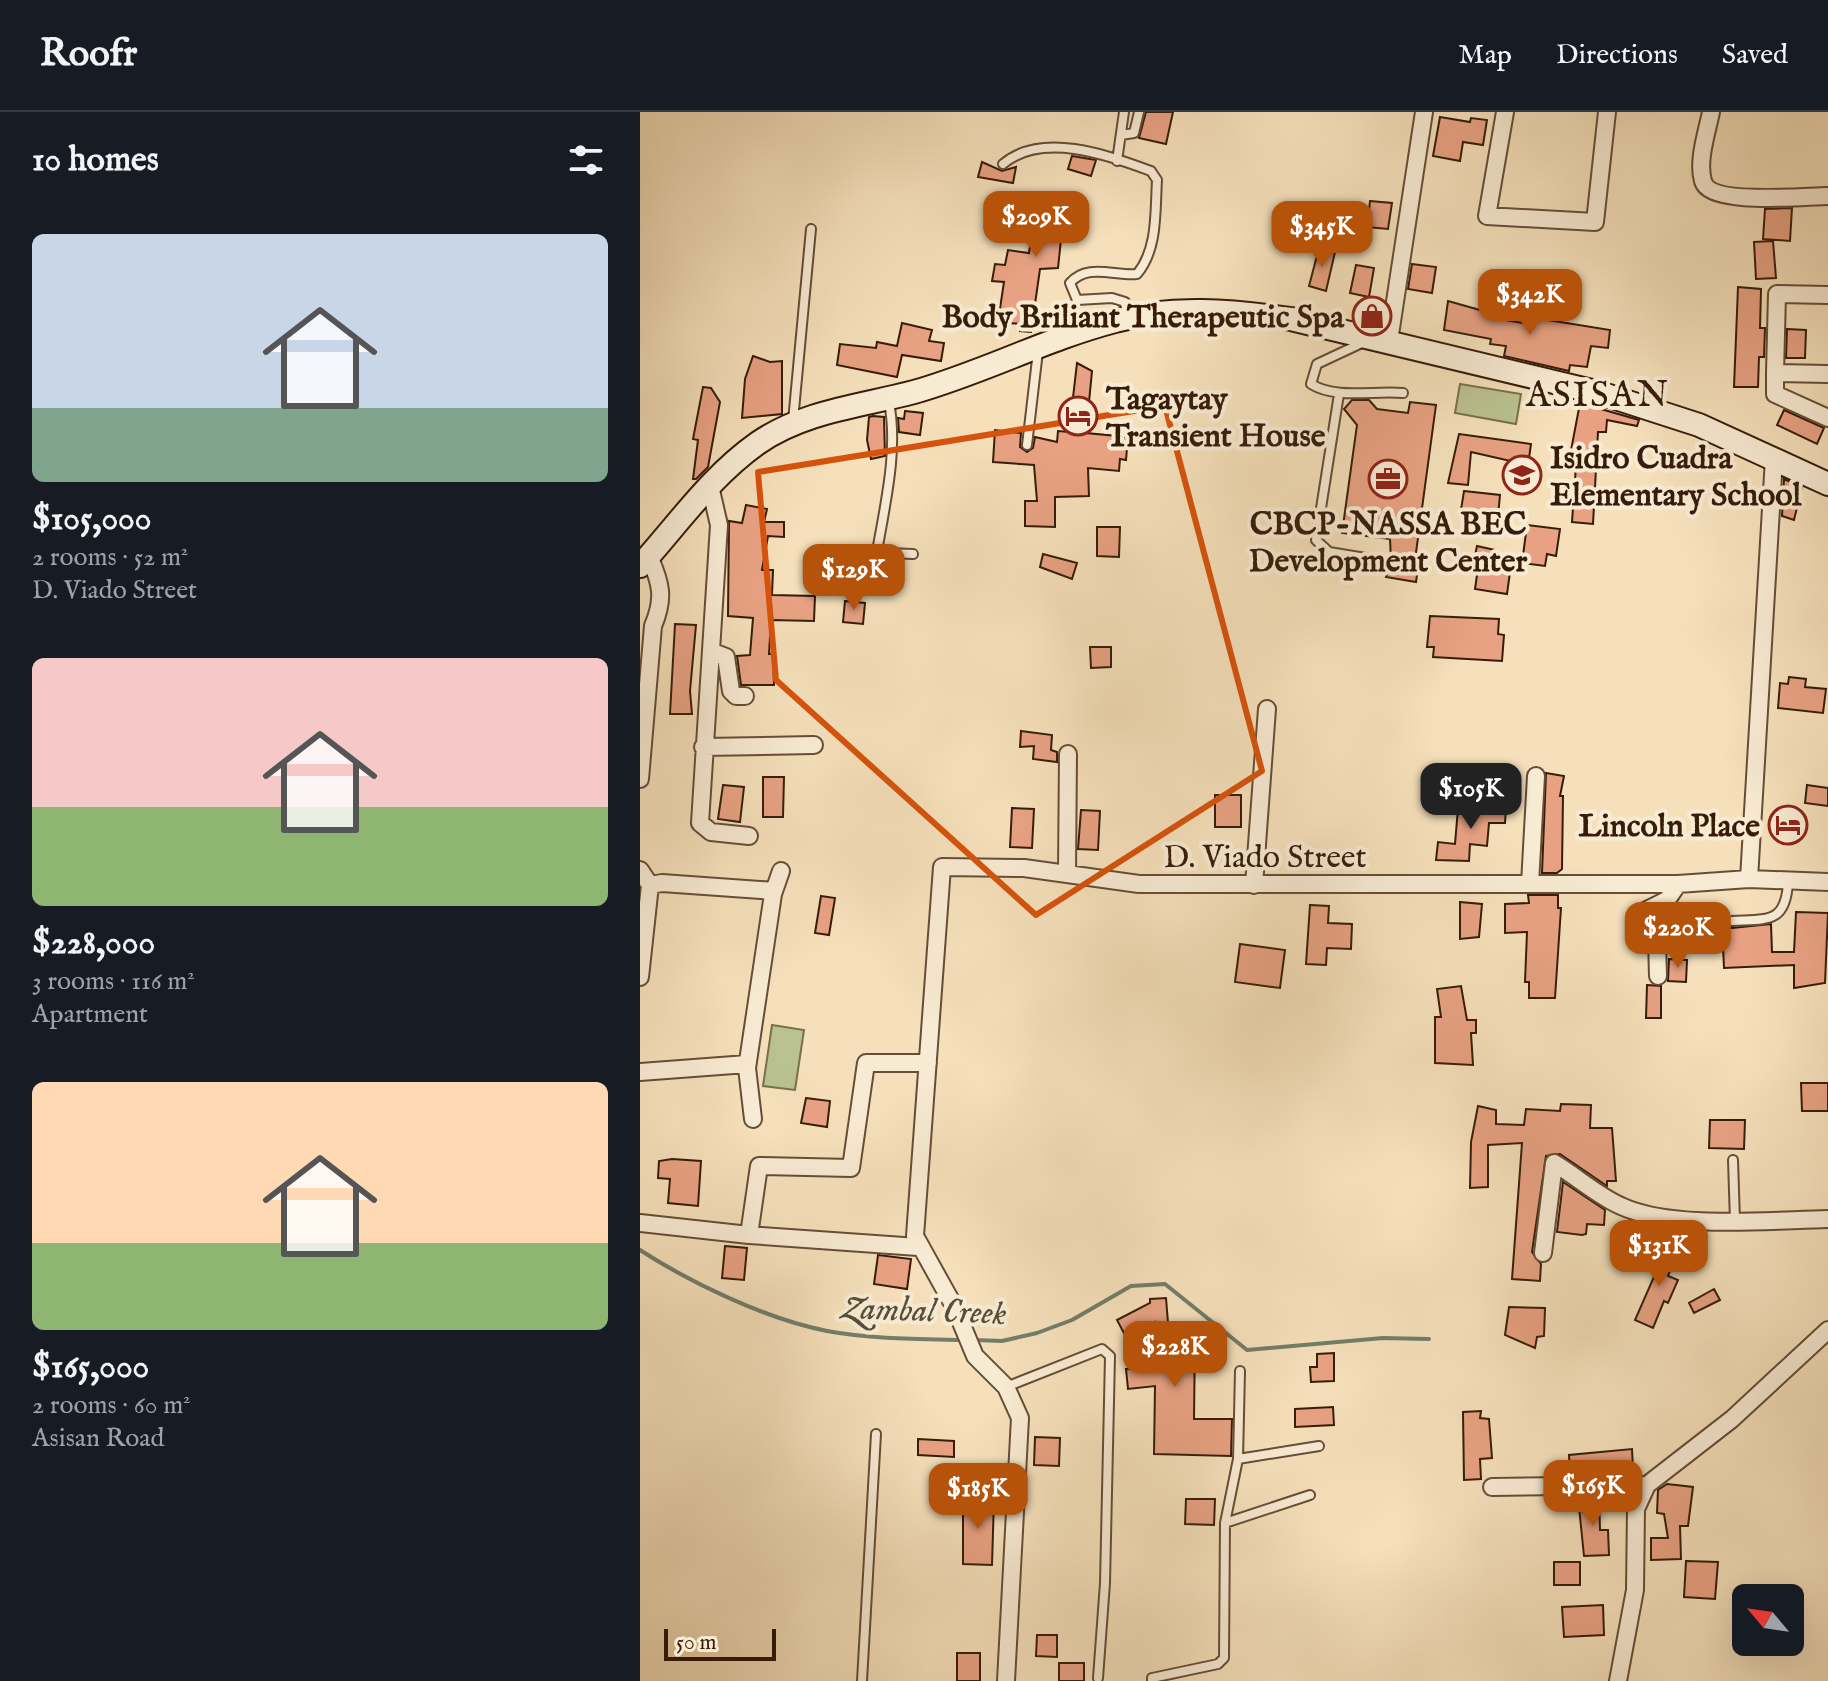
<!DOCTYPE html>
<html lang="en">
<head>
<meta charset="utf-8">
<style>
  :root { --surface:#171b24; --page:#20242c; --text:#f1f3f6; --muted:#9ea1a6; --line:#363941; --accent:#b45309 }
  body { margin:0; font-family:"IM FELL English",serif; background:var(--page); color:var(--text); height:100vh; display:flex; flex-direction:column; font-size:30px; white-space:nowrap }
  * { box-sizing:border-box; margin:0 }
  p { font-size:26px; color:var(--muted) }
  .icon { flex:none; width:44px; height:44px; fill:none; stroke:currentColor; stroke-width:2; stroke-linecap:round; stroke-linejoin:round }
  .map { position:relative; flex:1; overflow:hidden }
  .sheet { display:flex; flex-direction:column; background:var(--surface); width:640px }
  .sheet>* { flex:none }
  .needle { width:52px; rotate:299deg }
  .fabs { position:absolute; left:1092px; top:1472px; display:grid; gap:16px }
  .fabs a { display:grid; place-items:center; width:72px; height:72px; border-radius:12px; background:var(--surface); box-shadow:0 8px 32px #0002; font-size:40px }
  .scale { position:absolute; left:24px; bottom:20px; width:112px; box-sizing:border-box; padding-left:8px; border:4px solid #371c09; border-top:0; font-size:22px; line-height:28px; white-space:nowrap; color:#371c09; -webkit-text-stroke:6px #f8ebd3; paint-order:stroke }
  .price { position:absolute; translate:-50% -68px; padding:0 18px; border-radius:16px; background:var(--accent); color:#fff; font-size:26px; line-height:52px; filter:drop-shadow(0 2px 4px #0008) }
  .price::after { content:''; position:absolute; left:50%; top:48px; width:24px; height:18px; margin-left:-12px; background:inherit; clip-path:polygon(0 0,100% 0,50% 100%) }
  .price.active { background:#222; color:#fff }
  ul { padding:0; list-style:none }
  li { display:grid; align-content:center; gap:16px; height:424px; padding:0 32px }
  li span { display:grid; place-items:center; height:248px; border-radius:12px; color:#555 }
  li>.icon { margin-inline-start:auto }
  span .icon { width:144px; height:144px; fill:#fffc; stroke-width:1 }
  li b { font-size:34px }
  h2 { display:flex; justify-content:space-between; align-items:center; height:96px; padding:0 32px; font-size:34px }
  header { display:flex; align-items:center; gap:48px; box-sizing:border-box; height:112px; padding:0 40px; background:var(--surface); border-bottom:2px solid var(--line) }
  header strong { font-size:38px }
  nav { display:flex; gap:44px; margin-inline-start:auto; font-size:28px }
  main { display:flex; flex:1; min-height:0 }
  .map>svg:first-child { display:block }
  .green { fill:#bac291; stroke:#786f4d; stroke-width:2 }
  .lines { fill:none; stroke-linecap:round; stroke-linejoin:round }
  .stream { stroke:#747d6a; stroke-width:4 }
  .building { fill:#e8a283; stroke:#371c09; stroke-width:2 }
  .lane-casing { stroke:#664d36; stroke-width:12 }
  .street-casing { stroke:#664d36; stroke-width:20 }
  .secondary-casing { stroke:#371c09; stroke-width:26 }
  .lane { stroke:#f8ebd3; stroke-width:8 }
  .street { stroke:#f8ebd3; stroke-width:16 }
  .secondary { stroke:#f8ebd3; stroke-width:22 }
  .marked { fill:none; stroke:#d6530c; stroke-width:6; stroke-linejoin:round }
  .labels { text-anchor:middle; stroke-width:8; stroke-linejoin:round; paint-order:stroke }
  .poi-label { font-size:32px; font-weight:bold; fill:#371c09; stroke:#f8ebd3; text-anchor:end }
  .street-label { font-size:32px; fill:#371c09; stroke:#f8ebd3 }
  .water-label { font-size:34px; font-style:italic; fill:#564d3a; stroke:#f8ebd3 }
  .quarter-label { font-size:36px; letter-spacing:2px; fill:#371c09; stroke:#f8ebd3 }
</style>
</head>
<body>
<header>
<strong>Roofr</strong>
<nav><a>Map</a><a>Directions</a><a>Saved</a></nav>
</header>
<main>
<section class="sheet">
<h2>10 homes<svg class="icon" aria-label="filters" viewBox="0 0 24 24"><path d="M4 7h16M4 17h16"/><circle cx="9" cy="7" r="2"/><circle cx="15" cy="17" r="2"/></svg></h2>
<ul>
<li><span style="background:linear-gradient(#c9d6e8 70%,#7fa58c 0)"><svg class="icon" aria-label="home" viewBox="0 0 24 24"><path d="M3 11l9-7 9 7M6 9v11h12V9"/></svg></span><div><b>$105,000</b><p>2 rooms · 52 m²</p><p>D. Viado Street</p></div></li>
<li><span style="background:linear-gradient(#f6c9c9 60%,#8fb573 0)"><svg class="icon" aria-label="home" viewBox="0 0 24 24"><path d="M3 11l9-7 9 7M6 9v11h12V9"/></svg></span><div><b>$228,000</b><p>3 rooms · 116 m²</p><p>Apartment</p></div></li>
<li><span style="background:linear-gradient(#ffd9b3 65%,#8fb573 0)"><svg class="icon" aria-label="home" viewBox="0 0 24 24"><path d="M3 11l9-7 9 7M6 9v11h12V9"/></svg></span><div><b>$165,000</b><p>2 rooms · 60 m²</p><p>Asisan Road</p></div></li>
</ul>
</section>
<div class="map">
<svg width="1188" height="1569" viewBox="0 0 1188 1569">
  <rect width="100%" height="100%" fill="#f5e0bb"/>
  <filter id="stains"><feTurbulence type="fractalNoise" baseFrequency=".0025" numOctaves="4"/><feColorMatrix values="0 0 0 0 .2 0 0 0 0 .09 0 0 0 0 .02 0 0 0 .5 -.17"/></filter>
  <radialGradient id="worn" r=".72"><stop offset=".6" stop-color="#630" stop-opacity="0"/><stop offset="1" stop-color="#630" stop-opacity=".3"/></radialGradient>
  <path class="green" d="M820 272 881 282 876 312 815 301Z
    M132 913 164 918 155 978 123 974Z"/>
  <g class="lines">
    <path class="stream" d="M0 1138C51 1171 126 1207 187 1219 230 1227 278 1227 322 1228
      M335 1228 362 1229 397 1221 432 1208 491 1174 525 1172 607 1238 743 1226 789 1227"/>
  </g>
  <path class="building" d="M506 0H533L526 32 499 26Z
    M800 5 830 10 831 6 847 8 843 33 823 30 820 49 793 44Z
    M432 44 456 48 451 64 428 57Z
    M342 50 362 59 376 55 373 71 338 65Z
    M413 82 427 85 426 91 444 92 443 118H422L418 156 400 157 391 220 380 219 381 212 369 211 370 204 359 203 364 170 352 169 355 152 365 153 368 138 389 141 396 92 411 93Z
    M730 89 752 91 748 117 727 115Z
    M1152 96 1150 129 1123 127 1125 97Z
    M1133 129 1136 166 1116 167 1114 130Z
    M679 136 695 140 686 179 669 174Z
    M772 152 796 155 792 181 768 177Z
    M716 153 734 156 729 185 710 181Z
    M1098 175 1121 177 1120 216H1125L1124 245H1119L1118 275H1094Z
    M808 189 854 202 853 206 889 212 890 207 908 208 970 218 968 236 951 234 947 255 930 253 929 259 864 244 866 234 850 232 851 227 804 218Z
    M262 211 292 218 289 229 304 231 301 249 262 243 257 265 197 253 200 232 236 236 237 230 257 234Z
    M1147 217 1166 218 1165 246H1146Z
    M113 244 130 250 142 249V302L102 306 105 267Z
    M437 251 452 259 446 321 488 325 486 348 480 347 479 359 448 356 449 384 415 385V415L385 414V389H397L394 353 353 350 355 318 381 321 380 335 387 340 393 336 395 325 417 330 418 319 429 320Z
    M63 275 71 276 80 290 68 355 56 367H53L58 328 53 327Z
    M712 288H729L737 297 768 301 770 290 796 293 775 448 779 449 776 470 746 465 751 449 750 427 702 421 717 313 704 297Z
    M940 291 999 308 997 314 967 308 966 320H958L953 412 932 410 936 354H928Z
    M1144 298 1184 316 1177 332 1137 313Z
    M265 299 283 301 280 323 259 320 258 306 264 307Z
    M233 304 244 305 245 344 231 347 227 328 229 305Z
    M819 322 891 332 888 353 831 340 828 373 808 371Z
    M1144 367 1162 375 1154 408 1142 404Z
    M824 379 860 383 858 404 821 398Z
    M106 393 127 397 124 410H144V425L128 424 122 458H133L132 483 175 484 174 509 131 508 129 542H133L134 573H101L97 544 110 543 113 506 88 504 89 409 102 411Z
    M887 413 920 417 916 444 907 442 905 454 882 451Z
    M457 415H480L479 445 457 444Z
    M837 434 855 438 853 450 871 453 867 482 835 477 839 449 834 448Z
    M403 442 437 451 432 467 400 455Z
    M205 489 225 491 223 512 203 510Z
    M790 504 859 507 858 522 864 523 862 549 793 545 794 535H787Z
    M35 512 56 513 50 579 52 602H30Z
    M450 535H471V555L451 556Z
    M1149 565 1166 567 1165 575 1186 577 1183 601 1138 596 1140 571 1148 572Z
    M381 619 412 623 411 638 417 640V650L393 647 394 634 380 635Z
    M906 661 924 664 920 684H923L922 757 917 761H902Z
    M123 665H144L143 705H123Z
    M83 673 104 675 100 710 78 707Z
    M1167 673 1188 676V694L1165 691Z
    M575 683H601V715H575Z
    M835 692 866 695 865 711H849L847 734 830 732 829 749 796 748 798 730 815 732 818 696 834 698Z
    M372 696 394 697 392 736 370 735Z
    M441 698 460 699 458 738 438 737Z
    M888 783H918V796H921L915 886H889V870H885L887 820 865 821V792L889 791Z
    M181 784 195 786 189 823 175 821Z
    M820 790 842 792 839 825 820 827Z
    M670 793 689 794 688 811 712 812 711 837 687 836 686 853 666 852Z
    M1156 800 1188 801 1185 871 1154 876V853L1084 856 1082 813 1092 816 1131 812 1132 840H1154Z
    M600 832 645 838 640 876 595 870Z
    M1029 847 1047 848 1046 870 1028 869Z
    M1007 873 1021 874V906H1006Z
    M821 874 827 908H836V921H831L833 953 795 951V905H801L797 877Z
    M1161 971H1188V999H1162Z
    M166 986 190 989 187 1015 161 1011Z
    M921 992 951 993 950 1016H972L976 1069H967V1074L920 1042 906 1044 892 1140 901 1152 900 1169 872 1167 882 1031 848 1033V1075L830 1076 831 1030 838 994 856 998V1012L884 1013 886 997 920 999Z
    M1070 1008H1105L1104 1037 1069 1036Z
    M32 1047 61 1049 58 1094 28 1091 30 1067 18 1066 19 1049Z
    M923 1070 965 1098 964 1113 947 1112 946 1122 942 1123 917 1120Z
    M1023 1132 1038 1138 1028 1164 1038 1168 1028 1191 1024 1189 1013 1216 995 1208 1020 1151 1016 1150Z
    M85 1134 107 1136 104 1168 82 1166Z
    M238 1143 271 1147 267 1177 234 1172Z
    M1074 1177 1080 1188 1054 1201 1049 1191Z
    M526 1186 529 1223H555L554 1307H592L591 1344 514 1342 515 1274 488 1277 486 1257 515 1254V1210L486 1225 477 1208 510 1191V1187Z
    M869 1195 905 1196 904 1224 897 1225 895 1236 865 1223Z
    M694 1241V1269L671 1270 670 1255H677V1242Z
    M693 1295 694 1313 655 1315V1297Z
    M841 1299 840 1306 849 1307 852 1346 840 1347 841 1367 824 1368 823 1300Z
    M395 1325 420 1326 419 1354 394 1353Z
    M278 1327 314 1329V1345L278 1343Z
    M992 1337 993 1357 930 1363 929 1343Z
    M1027 1372 1053 1375 1048 1414H1040L1041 1447 1011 1448V1426H1028L1024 1402 1017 1401 1018 1378Z
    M938 1385H959L960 1418H968L969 1443 944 1444Z
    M323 1387H354L352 1453 323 1452Z
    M546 1387H575L574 1413 545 1412Z
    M1046 1449 1078 1450 1075 1487 1044 1485Z
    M914 1450H940V1473H914Z
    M963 1493 964 1523 924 1525 922 1495Z
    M397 1523H417V1545L396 1544Z
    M317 1541H340V1569H317Z
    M419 1551H444V1569H419Z"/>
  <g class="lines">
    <g class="lane-casing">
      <path id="lane" d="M481 23 494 21 499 0
        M477 49 484 0
        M363 52C402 19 467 43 511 59L517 68C515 100 518 137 497 162 474 164 447 151 430 171L437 188 472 186 485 190 487 206
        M724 230 677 252 671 272C697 288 734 278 763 281
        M699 282 676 428 689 440 744 449
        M249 290C258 337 246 388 238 434L245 441 273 442
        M153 309 171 117
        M387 333 398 239
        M1092 809C1127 807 1146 812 1148 770
        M1093 1048 1095 1109
        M366 1275 462 1237 470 1244 465 1471 458 1566
        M598 1347 679 1334
        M585 1411 670 1383
        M222 1569 236 1322
        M512 1569V1566L578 1552 584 1546 585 1411 598 1347 600 1259"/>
    </g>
    <g class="street-casing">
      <path id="street" d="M865 0 847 104 955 110 967 0
        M1071 0C1067 20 1057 49 1063 69 1069 94 1164 84 1188 84
        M1188 183 1137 182 1135 261 1188 262
        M749 229 784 0
        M1135 261V282L1188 306
        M70 374 79 413 60 711 71 720 109 724
        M73 540 86 545 91 579 96 584H105
        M63 635 174 633
        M0 667 13 514C25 486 21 471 9 444
        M0 758 10 773 0 865
        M427 760 428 642
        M1109 767 1134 346
        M890 772 896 664
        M10 773 22 771 134 779
        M614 773 627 597
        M1018 864 1017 828 1005 799 1027 788 1038 772
        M0 960 107 952
        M113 1007 107 956 133 782 141 759
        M0 1111 109 1123 119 1054 211 1056 226 951H288
        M109 1123 278 1135
        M903 1141 914 1051C936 1064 958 1084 981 1094 1032 1118 1132 1108 1188 1107
        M852 1375 1007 1373
        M366 1569 380 1306 366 1275 335 1244 315 1196 275 1124 302 755 384 756 499 772H1038L1109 767 1188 770
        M978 1569 995 1478 996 1397 1007 1373 1092 1307 1188 1218"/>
    </g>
    <g class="secondary-casing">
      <path id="secondary" d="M0 454C38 412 71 364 118 331 164 299 221 294 274 280 342 261 406 227 475 209 531 193 594 199 651 207L960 281 1059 313 1188 372"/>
    </g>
    <use href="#lane" class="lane"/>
    <use href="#street" class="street"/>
    <use href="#secondary" class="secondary"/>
  </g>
  <path class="marked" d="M525 294 622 659 396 803 136 568 118 360Z"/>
  <defs>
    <g id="shop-ring" transform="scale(2)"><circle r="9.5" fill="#f8ebd3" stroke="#8f2418" stroke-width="1.5"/><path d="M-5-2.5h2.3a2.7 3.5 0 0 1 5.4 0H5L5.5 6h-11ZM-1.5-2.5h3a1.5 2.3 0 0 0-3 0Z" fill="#8f2418"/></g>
    <g id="hotel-ring" transform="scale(2)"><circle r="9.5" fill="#f8ebd3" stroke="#8f2418" stroke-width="1.5"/><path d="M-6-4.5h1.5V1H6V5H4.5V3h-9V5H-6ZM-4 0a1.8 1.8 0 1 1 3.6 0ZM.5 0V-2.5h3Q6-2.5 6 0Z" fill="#8f2418"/></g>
    <g id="school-ring" transform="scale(2)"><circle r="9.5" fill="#f8ebd3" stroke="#8f2418" stroke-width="1.5"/><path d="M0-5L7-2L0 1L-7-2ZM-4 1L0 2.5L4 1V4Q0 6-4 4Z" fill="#8f2418"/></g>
    <g id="office-ring" transform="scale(2)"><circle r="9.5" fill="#f8ebd3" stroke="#8f2418" stroke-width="1.5"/><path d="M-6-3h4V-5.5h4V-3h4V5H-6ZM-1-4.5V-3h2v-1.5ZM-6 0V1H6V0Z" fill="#8f2418"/></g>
  </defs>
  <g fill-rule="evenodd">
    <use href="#shop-ring" x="732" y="204"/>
    <use href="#hotel-ring" x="438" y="304"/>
    <use href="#school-ring" x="882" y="363"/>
    <use href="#office-ring" x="748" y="367"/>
    <use href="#hotel-ring" x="1148" y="713"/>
  </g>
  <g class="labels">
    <g class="poi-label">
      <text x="704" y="215">Body Briliant Therapeutic Spa</text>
      <text x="466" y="297" text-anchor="start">Tagaytay<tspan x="466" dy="37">Transient House</tspan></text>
      <text x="910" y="356" text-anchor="start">Isidro Cuadra<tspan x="910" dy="37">Elementary School</tspan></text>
      <text x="748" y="422" text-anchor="middle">CBCP-NASSA BEC<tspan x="748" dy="37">Development Center</tspan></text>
      <text x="1120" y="724">Lincoln Place</text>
    </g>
    <g class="street-label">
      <text x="625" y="755">D. Viado Street</text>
    </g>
    <g class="water-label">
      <text transform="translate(284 1197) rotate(2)" y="12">Zambal Creek</text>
    </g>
    <g class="quarter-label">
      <text x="958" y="294">ASISAN</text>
    </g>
  </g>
  <rect width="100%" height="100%" filter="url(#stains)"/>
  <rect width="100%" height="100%" fill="url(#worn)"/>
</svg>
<div class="fabs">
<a><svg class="needle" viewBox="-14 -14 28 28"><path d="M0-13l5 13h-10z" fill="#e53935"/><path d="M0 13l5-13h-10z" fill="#9ea1a6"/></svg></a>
</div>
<div class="scale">50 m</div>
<b class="price" style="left:396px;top:147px">$209K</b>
<b class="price" style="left:682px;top:157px">$345K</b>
<b class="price" style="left:890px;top:225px">$342K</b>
<b class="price" style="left:214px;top:500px">$129K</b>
<b class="price active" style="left:831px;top:719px">$105K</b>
<b class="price" style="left:1038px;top:858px">$220K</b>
<b class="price" style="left:1019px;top:1176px">$131K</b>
<b class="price" style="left:535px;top:1277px">$228K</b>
<b class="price" style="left:953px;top:1416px">$165K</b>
<b class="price" style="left:338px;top:1419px">$185K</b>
</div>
</main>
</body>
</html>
